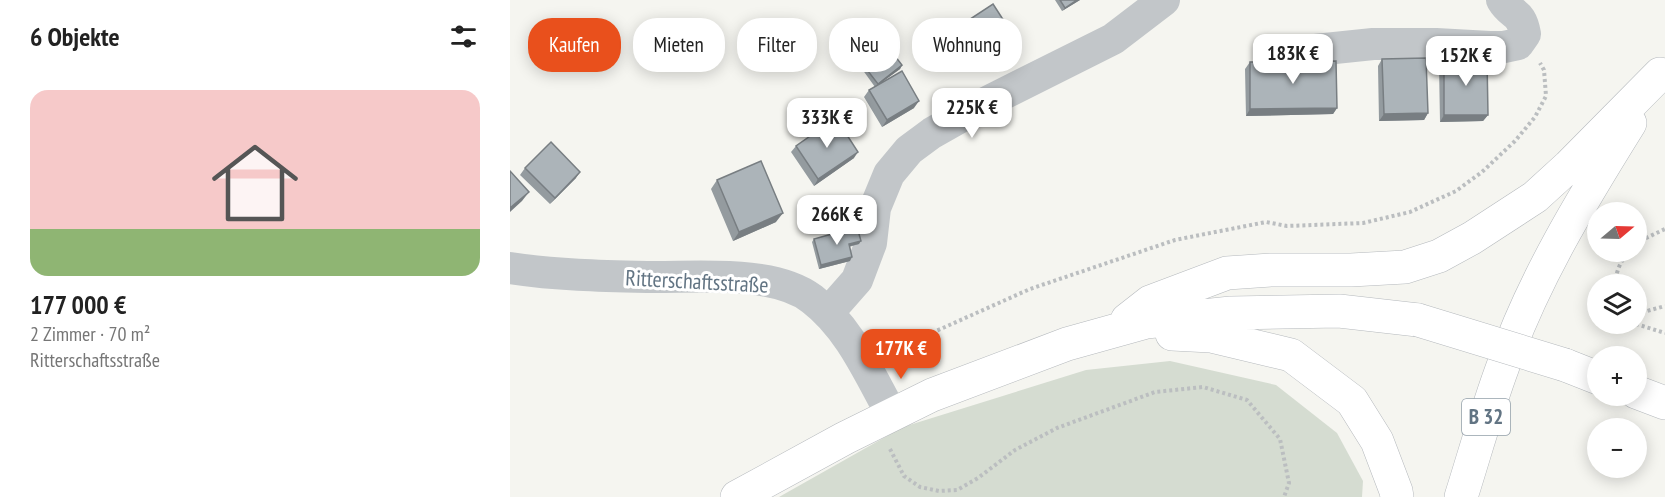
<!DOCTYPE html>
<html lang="de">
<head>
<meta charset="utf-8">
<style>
  :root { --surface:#fff; --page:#f6f6f6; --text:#222; --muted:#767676; --line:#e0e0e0; --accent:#e9501c }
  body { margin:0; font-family:"PT Sans Narrow",sans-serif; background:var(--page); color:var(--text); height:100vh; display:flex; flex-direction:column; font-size:22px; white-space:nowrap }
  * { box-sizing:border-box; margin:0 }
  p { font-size:20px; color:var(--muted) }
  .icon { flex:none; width:33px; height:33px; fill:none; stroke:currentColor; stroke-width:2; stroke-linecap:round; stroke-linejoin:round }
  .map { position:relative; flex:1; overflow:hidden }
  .sheet { display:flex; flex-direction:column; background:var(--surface); width:510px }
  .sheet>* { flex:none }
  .banner { position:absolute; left:18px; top:18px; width:570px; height:54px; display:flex; gap:12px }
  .needle { width:39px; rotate:71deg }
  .buttons { position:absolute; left:1077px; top:202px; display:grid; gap:12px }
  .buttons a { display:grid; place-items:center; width:60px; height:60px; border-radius:50%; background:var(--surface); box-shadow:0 3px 15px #0003; font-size:30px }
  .price { position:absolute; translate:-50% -51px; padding:0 14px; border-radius:12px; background:#fff; color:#222; font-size:20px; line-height:39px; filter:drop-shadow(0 2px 3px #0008) }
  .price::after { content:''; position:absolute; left:50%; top:36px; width:18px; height:14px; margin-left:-9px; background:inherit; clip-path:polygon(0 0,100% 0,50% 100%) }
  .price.active { background:var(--accent); color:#fff }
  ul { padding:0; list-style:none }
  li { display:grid; align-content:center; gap:12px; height:318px; padding:0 30px }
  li+li { border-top:2px solid var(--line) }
  li span { display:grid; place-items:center; height:186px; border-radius:18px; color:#555 }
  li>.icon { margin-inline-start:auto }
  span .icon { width:108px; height:108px; fill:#fffc; stroke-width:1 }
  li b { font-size:26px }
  h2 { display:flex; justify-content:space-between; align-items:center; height:72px; padding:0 30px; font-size:26px }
  .chip { padding:0 21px; border-radius:24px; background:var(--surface); box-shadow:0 3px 15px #0003; font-size:21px; line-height:54px }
  .chip.active { background:var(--accent); color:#fff }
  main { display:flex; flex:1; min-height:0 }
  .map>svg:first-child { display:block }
  .green { fill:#d5dcd1 }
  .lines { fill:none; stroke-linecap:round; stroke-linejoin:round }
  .major-casing { stroke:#b5b9bd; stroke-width:34 }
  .path { stroke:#bbbec0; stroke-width:4; stroke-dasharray:3 3; stroke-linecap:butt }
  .minor { stroke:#c2c6c9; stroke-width:32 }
  .major { stroke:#fff; stroke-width:33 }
  .major-bridge-casing { stroke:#b5b9bd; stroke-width:34; stroke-linecap:butt }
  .major-bridge { stroke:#fff; stroke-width:33 }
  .wall { fill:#949b9f }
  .shaded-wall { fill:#787e82 }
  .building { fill:#acb4b9; stroke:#787e82; stroke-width:1.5 }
  .labels { text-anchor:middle; stroke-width:6; stroke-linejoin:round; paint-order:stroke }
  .shield { fill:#fff; stroke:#919ea8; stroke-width:1.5 }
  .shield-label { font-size:21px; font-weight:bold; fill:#627483 }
  .street-label { font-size:22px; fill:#627483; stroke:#fff }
</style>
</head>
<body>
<main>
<section class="sheet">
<h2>6 Objekte<svg class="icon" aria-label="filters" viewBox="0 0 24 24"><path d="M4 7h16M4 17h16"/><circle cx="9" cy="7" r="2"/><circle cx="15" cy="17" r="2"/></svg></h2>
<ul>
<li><span style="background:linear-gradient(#f6c9c9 75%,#8fb573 0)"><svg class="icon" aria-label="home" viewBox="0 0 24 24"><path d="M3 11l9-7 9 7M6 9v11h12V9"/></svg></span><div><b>177 000 €</b><p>2 Zimmer · 70 m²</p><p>Ritterschaftsstraße</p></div></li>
</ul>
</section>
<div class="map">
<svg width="1155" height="497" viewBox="0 0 1155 497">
  <rect width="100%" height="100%" fill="#f5f5f0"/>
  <path class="green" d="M660 361 766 385 827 433 853 481 852 497H269L393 427 576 370Z"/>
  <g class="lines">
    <g class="major-casing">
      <path id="major" d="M617 320 640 302 717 273 761 270H841L895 267 929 256 962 238 1025 197 1059 166 1150 74
        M662 334 701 336 781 355 842 401 867 441 886 491 887 497
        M1055 365 1088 378
        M1126 392 1155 403
        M227 497 335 438 422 395 557 344 636 322 721 313 829 311 908 320
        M951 497C965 453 977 409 993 366 1023 280 1072 200 1120 123"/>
    </g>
    <path class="path" d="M1126 245 1132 240 1155 229
      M1105 285C1105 274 1111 260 1118 252
      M1126 314 1155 306
      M1126 324 1155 333
      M380 356 406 340 520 289 665 240 756 222 777 226 853 223 900 212 946 191 972 172 1005 141 1025 117 1036 96 1034 70 1030 63
      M380 449 394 476 410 487 429 491 447 490 468 478 505 450 547 428 645 392 693 387 737 400 770 439 779 483 774 497"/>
    <path class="minor" d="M767 54 863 44H926L980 47H994L1008 44 1015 34C1011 10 1002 17 992 0
      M0 268C45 275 91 276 137 277 184 278 263 269 302 299 340 328 359 374 382 415
      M318 313 347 280 361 243 365 208 379 174 399 150 422 133 475 103 603 39 654 0"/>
    <use href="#major" class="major"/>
    <g class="major-bridge-casing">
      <path id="major-bridge" d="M908 320 1055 365"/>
    </g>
    <use href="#major-bridge" class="major-bridge"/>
  </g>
  <path class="wall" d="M545 0H570L552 11Z
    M445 29 505 38 500 44 462 69 440 35Z
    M872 59 918 113 914 120 869 121 868 66Z
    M934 60 978 115 973 121 930 122 929 66Z
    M740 62 827 108 823 114 736 116 735 69Z
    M392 65 390 69 371 83 404 108 372 127 354 97 359 90 365 87 352 69 354 66Z
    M286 146 344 158 304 186 281 152Z
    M15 168 66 178 40 204 10 175Z
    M207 180 266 222 223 241 201 189Z
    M304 239 349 244 339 247 340 261 309 269 302 242Z"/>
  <path class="shaded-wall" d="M567 0H570L552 11 555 8Z
    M505 38 500 44 462 69 466 63Z
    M392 65 390 69 365 87 368 84Z
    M409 101 404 108 372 127 377 120Z
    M827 108 823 114 736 116 740 109Z
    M918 113 914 120 869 121 874 114Z
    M934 115H978L973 121 930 122Z
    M348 152 344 158 304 186 308 179Z
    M70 172 66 178 40 204 45 198Z
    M19 192 12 201 0 212V208Z
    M273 213 266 222 223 241 229 232Z
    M351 241 349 244 336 247 339 244Z
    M342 257 340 261 309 269 311 265Z"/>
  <path class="building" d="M550 0H567L555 8Z
    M483 4 505 38 466 63 445 29Z
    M378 47 392 65 368 84 354 66Z
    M916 58 918 113 874 114 872 59Z
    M977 59 978 115H934V60Z
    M826 61 827 108 740 109V62Z
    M392 71 409 101 377 120 359 90Z
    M326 118 348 152 308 179 286 146Z
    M41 142 70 172 45 198 15 168Z
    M251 161 273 213 229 232 207 180Z
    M0 171 19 192 0 208Z
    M347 227 351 241 339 244 342 257 311 265 304 239Z"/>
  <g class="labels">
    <rect class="shield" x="952" y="399" width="48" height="36" rx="4.5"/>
    <g class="shield-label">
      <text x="976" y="424">B 32</text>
    </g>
    <g class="street-label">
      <text transform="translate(187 281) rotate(3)" y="8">Ritterschaftsstraße</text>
    </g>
  </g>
</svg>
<div class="buttons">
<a><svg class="needle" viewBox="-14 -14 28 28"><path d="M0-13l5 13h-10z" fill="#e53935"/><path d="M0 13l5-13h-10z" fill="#767676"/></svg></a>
<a><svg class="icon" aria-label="layers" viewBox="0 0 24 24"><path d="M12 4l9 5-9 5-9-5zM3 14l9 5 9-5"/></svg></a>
<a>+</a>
<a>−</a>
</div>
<b class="price" style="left:783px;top:85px">183K €</b>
<b class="price" style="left:956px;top:87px">152K €</b>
<b class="price" style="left:462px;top:139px">225K €</b>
<b class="price" style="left:317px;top:149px">333K €</b>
<b class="price" style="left:327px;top:246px">266K €</b>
<b class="price active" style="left:391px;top:380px">177K €</b>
<div class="banner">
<a class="chip active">Kaufen</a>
<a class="chip">Mieten</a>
<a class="chip">Filter</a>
<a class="chip">Neu</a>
<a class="chip">Wohnung</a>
</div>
</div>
</main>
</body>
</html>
